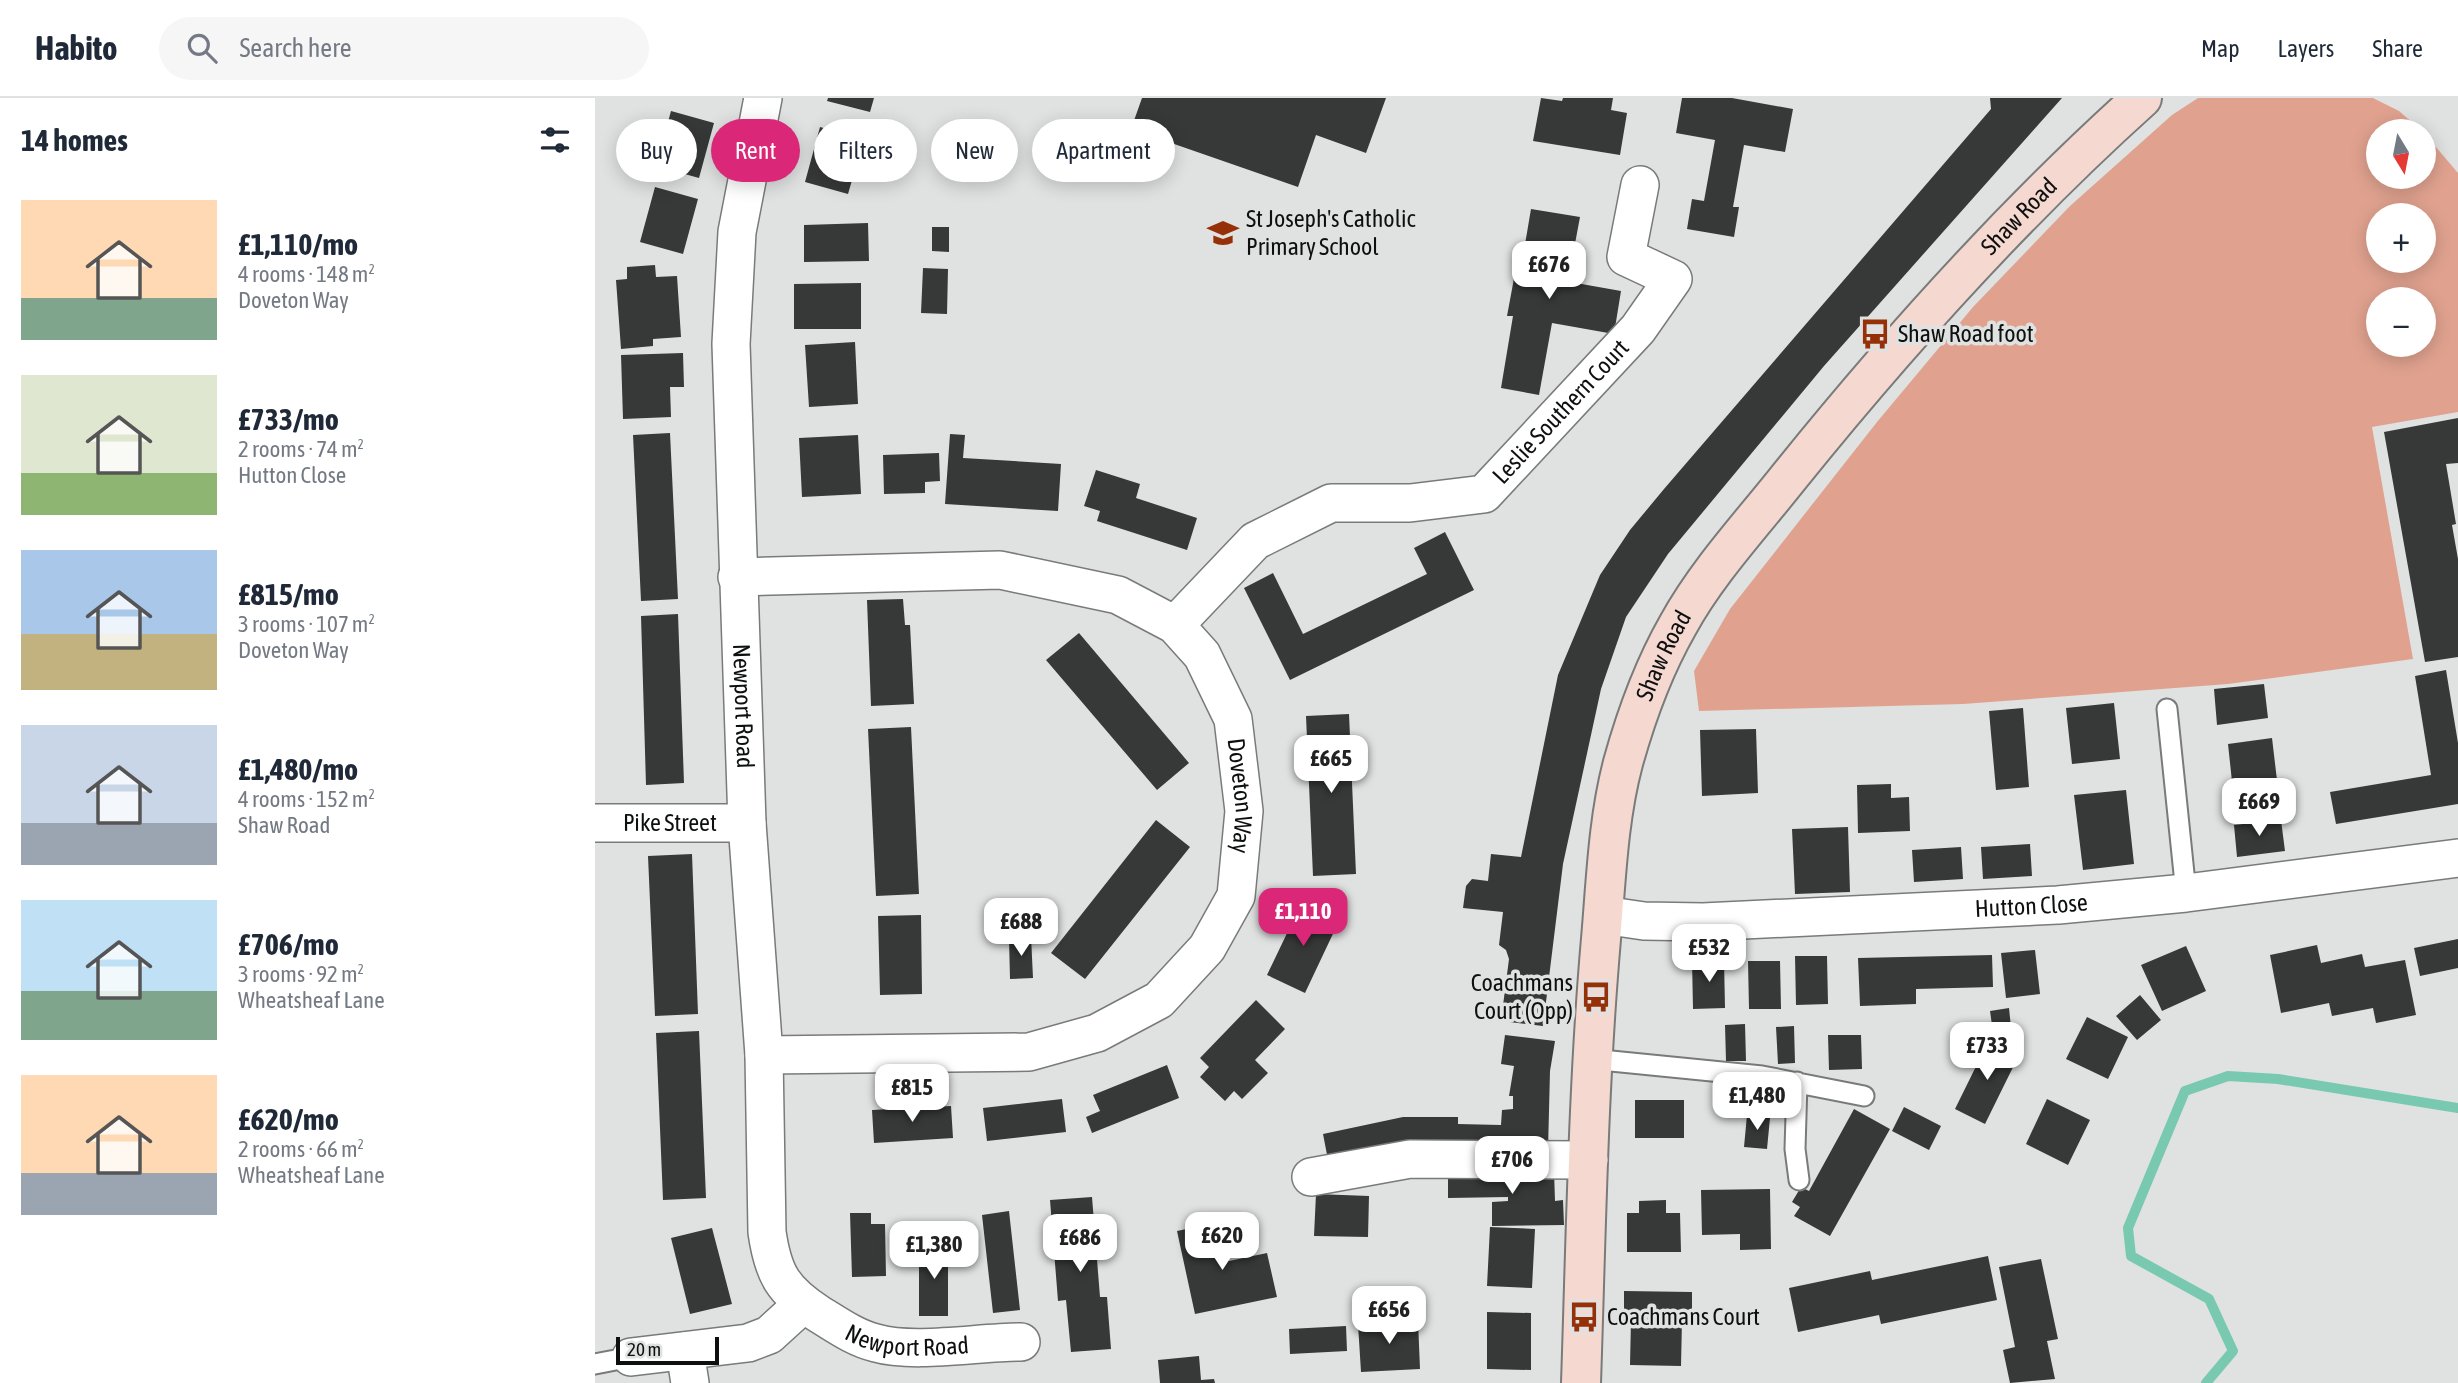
<!DOCTYPE html>
<html lang="en">
<head>
<meta charset="utf-8">
<style>
  :root { --surface:#fff; --page:#f6f6f7; --text:#1f2937; --muted:#747a83; --line:#e0e1e3; --accent:#db2777 }
  body { margin:0; font-family:"Asap Condensed",sans-serif; background:var(--page); color:var(--text); height:100vh; display:flex; flex-direction:column; font-size:26px; white-space:nowrap }
  * { box-sizing:border-box; margin:0 }
  p { font-size:23px; color:var(--muted) }
  .icon { flex:none; width:38px; height:38px; fill:none; stroke:currentColor; stroke-width:2; stroke-linecap:round; stroke-linejoin:round }
  .map { position:relative; flex:1; overflow:hidden }
  .side { display:flex; flex-direction:column; background:var(--surface); width:595px }
  .side>* { flex:none }
  .hud { position:absolute; left:21px; top:21px; width:665px; height:63px; display:flex; gap:14px }
  .needle { width:46px; rotate:170deg }
  .fabs { position:absolute; left:1771px; top:21px; display:grid; gap:14px }
  .fabs a { display:grid; place-items:center; width:70px; height:70px; border-radius:50%; background:var(--surface); box-shadow:0 4px 18px #0003; font-size:35px }
  .scale { position:absolute; left:21px; bottom:18px; width:103px; box-sizing:border-box; padding-left:7px; border:4px solid #0e0f0f; border-top:0; font-size:19px; line-height:24px; white-space:nowrap; color:#0e0f0f; -webkit-text-stroke:5px #dfe2e1; paint-order:stroke }
  .price { position:absolute; translate:-50% -60px; padding:0 16px; border-radius:14px; background:#fff; color:#222; font-size:23px; line-height:46px; filter:drop-shadow(0 2px 4px #0008) }
  .price::after { content:''; position:absolute; left:50%; top:42px; width:21px; height:16px; margin-left:-10px; background:inherit; clip-path:polygon(0 0,100% 0,50% 100%) }
  .price.selected { background:var(--accent); color:#fff }
  ul { padding:0; list-style:none }
  li { display:flex; align-items:center; gap:21px; height:175px; padding:0 21px }
  li span { display:grid; place-items:center; flex:none; width:196px; height:140px; border-radius:0px; color:#555 }
  li>.icon { margin-inline-start:auto }
  span .icon { width:84px; height:84px; fill:#fffc; stroke-width:1 }
  li b { font-size:30px }
  h2 { display:flex; justify-content:space-between; align-items:center; height:84px; padding:0 21px; font-size:30px }
  .chip { padding:0 24px; border-radius:32px; background:var(--surface); box-shadow:0 4px 18px #0003; font-size:24px; line-height:63px }
  .chip.selected { background:var(--accent); color:#fff }
  header { display:flex; align-items:center; gap:42px; box-sizing:border-box; height:98px; padding:0 35px; background:var(--surface); border-bottom:2px solid var(--line) }
  header strong { font-size:33px }
  nav { display:flex; gap:38px; margin-inline-start:auto; font-size:24px }
  .search { width:490px; height:63px; background:var(--page); display:flex; align-items:center; gap:18px; box-sizing:border-box; padding:0 24px; border-radius:38px; color:var(--muted); font-size:26px }
  main { display:flex; flex:1; min-height:0 }
  .map>svg:first-child { display:block }
  .green { fill:#e0a28f; fill-rule:evenodd }
  .lines { fill:none; stroke-linecap:round; stroke-linejoin:round }
  .stream { stroke:#78c9b0; stroke-width:10 }
  .building { fill:#363938 }
  .service-casing { stroke:#787b7a; stroke-width:23 }
  .minor-casing { stroke:#787b7a; stroke-width:40 }
  .secondary-casing { stroke:#787b7a; stroke-width:42 }
  .service { stroke:#fff; stroke-width:19 }
  .minor { stroke:#fff; stroke-width:37 }
  .secondary { stroke:#f5d8cf; stroke-width:38 }
  .labels { text-anchor:middle; stroke-width:7; stroke-linejoin:round; paint-order:stroke }
  .street-label { font-size:24px; fill:#0e0f0f; stroke:#dfe2e1 }
  .poi-label { font-size:24px; fill:#0e0f0f; stroke:#dfe2e1; text-anchor:start }
</style>
</head>
<body>
<header>
<strong>Habito</strong>
<div class="search"><svg class="icon" aria-label="search" viewBox="0 0 24 24"><circle cx="10" cy="10" r="6"/><path d="M15 15l6 6"/></svg>Search here</div>
<nav><a>Map</a><a>Layers</a><a>Share</a></nav>
</header>
<main>
<section class="side">
<h2>14 homes<svg class="icon" aria-label="filters" viewBox="0 0 24 24"><path d="M4 7h16M4 17h16"/><circle cx="9" cy="7" r="2"/><circle cx="15" cy="17" r="2"/></svg></h2>
<ul>
<li><span style="background:linear-gradient(#ffd9b3 70%,#7fa58c 0)"><svg class="icon" aria-label="home" viewBox="0 0 24 24"><path d="M3 11l9-7 9 7M6 9v11h12V9"/></svg></span><div><b>£1,110/mo</b><p>4 rooms · 148 m²</p><p>Doveton Way</p></div></li>
<li><span style="background:linear-gradient(#dfe7d0 70%,#8fb573 0)"><svg class="icon" aria-label="home" viewBox="0 0 24 24"><path d="M3 11l9-7 9 7M6 9v11h12V9"/></svg></span><div><b>£733/mo</b><p>2 rooms · 74 m²</p><p>Hutton Close</p></div></li>
<li><span style="background:linear-gradient(#a9c7e8 60%,#c2b280 0)"><svg class="icon" aria-label="home" viewBox="0 0 24 24"><path d="M3 11l9-7 9 7M6 9v11h12V9"/></svg></span><div><b>£815/mo</b><p>3 rooms · 107 m²</p><p>Doveton Way</p></div></li>
<li><span style="background:linear-gradient(#c9d6e8 70%,#9aa5b1 0)"><svg class="icon" aria-label="home" viewBox="0 0 24 24"><path d="M3 11l9-7 9 7M6 9v11h12V9"/></svg></span><div><b>£1,480/mo</b><p>4 rooms · 152 m²</p><p>Shaw Road</p></div></li>
<li><span style="background:linear-gradient(#bfe0f5 65%,#7fa58c 0)"><svg class="icon" aria-label="home" viewBox="0 0 24 24"><path d="M3 11l9-7 9 7M6 9v11h12V9"/></svg></span><div><b>£706/mo</b><p>3 rooms · 92 m²</p><p>Wheatsheaf Lane</p></div></li>
<li><span style="background:linear-gradient(#ffd9b3 70%,#9aa5b1 0)"><svg class="icon" aria-label="home" viewBox="0 0 24 24"><path d="M3 11l9-7 9 7M6 9v11h12V9"/></svg></span><div><b>£620/mo</b><p>2 rooms · 66 m²</p><p>Wheatsheaf Lane</p></div></li>
</ul>
</section>
<div class="map">
<svg width="1863" height="1285" viewBox="0 0 1863 1285">
  <rect width="100%" height="100%" fill="#dfe2e1"/>
  <path class="green" d="M1603 0H1778L1804 13 1827 33H1783V79H1829V35L1863 75V314L1777 329 1818 561 1633 586 1368 606 1104 613 1099 573 1135 511 1282 324 1378 209 1475 108 1577 17ZM1783 117H1829V163H1783ZM1783 201H1829V247H1783Z"/>
  <g class="lines">
    <path class="stream" d="M1611 1285 1638 1253 1614 1201 1536 1158 1533 1130 1590 993 1633 978 1683 981 1863 1010"/>
  </g>
  <path class="building" d="M233 0H279L275 14 232 3Z
    M547 0H791L771 55 721 37 703 89 536 31Z
    M946 0 967 3 968 0H1018L1016 12 1032 15 1025 57 938 43Z
    M1087 0H1137L1198 11 1190 54 1149 47 1138 109H1144L1139 139 1092 131 1097 101 1109 103 1120 42 1081 35Z
    M1395 0H1467L1229 268 1073 456 1031 519 1006 591 968 766 948 928 906 923 914 861 911 852 904 847 908 814 868 810 871 788 877 781 893 783 896 756 926 759 963 577 1005 477 1035 432 1069 391 1396 11Z
    M76 13 119 25 104 80 61 68Z
    M225 29 269 41 253 96 210 84Z
    M60 89 103 101 88 156 45 144Z
    M936 111 985 119 979 151 970 150 964 182 1026 193 1019 236 957 225 944 297 906 290 918 218H912L920 175 925 176Z
    M273 125 274 163 209 164V127Z
    M337 129H354V154L337 153Z
    M60 167 61 179 82 178 86 239 58 241V248L26 251 21 182 32 181V169Z
    M328 170 353 171 352 216 326 215Z
    M266 185V231H199V186Z
    M260 244 263 306 214 309 210 247Z
    M88 255 89 289H75L76 319 28 321 26 257Z
    M1863 320V365L1851 366 1861 426 1857 427 1863 461V559L1830 564 1789 334Z
    M75 335 83 501 46 503 38 337Z
    M355 336 370 337 368 360 466 366 463 413 350 406Z
    M263 337 266 396 207 399 204 340Z
    M344 355 345 383 330 384V395L289 396 288 357Z
    M501 372 545 386 541 400 602 420 592 452 502 423 505 413 489 408Z
    M850 434 879 492 695 582 649 490 678 475 708 536 832 476 819 450Z
    M308 501 310 527H315L319 606 276 608 272 502Z
    M83 516 89 685 51 687 46 518Z
    M484 535 594 665 562 692 451 562Z
    M1851 572 1863 645V706L1741 726 1735 694 1836 677 1820 578Z
    M1669 586 1673 620 1622 627 1619 591Z
    M1519 605 1525 661 1477 666 1471 610Z
    M1428 610 1434 689 1401 692 1394 613Z
    M754 616 761 776 718 778 711 618Z
    M316 629 324 796 281 798 273 631Z
    M1161 631 1163 695 1107 698 1105 632Z
    M1677 640 1686 716 1641 721 1633 646Z
    M1296 686V700L1314 699 1315 733 1263 735 1262 687Z
    M1531 692 1539 766 1488 772 1479 697Z
    M561 722 595 749 490 881 456 855Z
    M1686 722 1690 753 1642 759 1639 727Z
    M1253 729 1255 794 1200 796 1197 731Z
    M1435 746 1437 778 1388 781 1386 749Z
    M1366 749 1368 781 1319 784 1317 752Z
    M97 756 103 916 60 918 53 758Z
    M706 806 744 823 710 895 672 877Z
    M326 817 327 896 285 897 283 818Z
    M436 838 438 880 415 881 414 840Z
    M1863 841V870L1825 878 1819 850Z
    M1722 847 1726 865 1767 856 1770 869 1810 862 1821 917 1781 925 1778 910 1737 918 1734 905 1686 915 1675 857Z
    M1591 848 1611 893 1567 913 1546 867Z
    M1440 852 1445 896 1411 900 1406 855Z
    M1397 857 1398 889 1321 891V906L1265 908 1263 860Z
    M1200 858H1232L1233 906 1201 907Z
    M1129 861 1130 910 1098 911 1097 862Z
    M1153 863H1185L1186 911H1154Z
    M1545 897 1566 922 1542 942 1521 918Z
    M661 902 690 931 660 962 673 975 647 1001 639 993 630 1003 605 979 614 969 605 960Z
    M1414 910 1417 939 1399 941 1395 913Z
    M1492 919 1533 939 1513 981 1471 961Z
    M1150 926 1151 963H1131L1130 927Z
    M1199 928 1200 965 1183 966 1181 929Z
    M104 933 111 1100 68 1102 61 935Z
    M910 937 960 943 955 973 953 1052 734 1067 728 1036 808 1019H863V1026L906 1027 907 1012 918 1011V998H914L919 968 906 966Z
    M1233 937H1266L1267 971 1234 972Z
    M1394 942 1424 957 1390 1026 1360 1011Z
    M572 967 584 1000 497 1035 491 1019 505 1013 498 997Z
    M467 1001 471 1034 392 1043 388 1010Z
    M1452 1001 1495 1022 1473 1067 1431 1046Z
    M1040 1002H1089V1040H1040Z
    M356 1008 358 1040 279 1045 277 1012Z
    M1309 1009 1346 1028 1334 1052 1297 1033Z
    M1259 1011 1295 1031 1235 1138 1199 1118 1205 1109 1197 1104 1206 1089 1214 1093Z
    M1152 1017 1175 1020 1172 1051 1149 1049Z
    M959 1073 960 1103 968 1102 969 1127 897 1128V1104L913 1103V1099L853 1100V1074Z
    M1175 1091 1176 1151 1145 1152V1136L1107 1137 1106 1092Z
    M721 1096 774 1098 773 1139 719 1138Z
    M497 1099 505 1199H512L516 1251 476 1254 471 1202 463 1203 455 1102Z
    M1071 1102V1115H1085L1086 1154H1032V1115H1044V1103Z
    M414 1113 425 1212 398 1215 387 1117Z
    M255 1115H276V1126H290L291 1178 257 1179Z
    M625 1124 634 1163 672 1155 682 1199 600 1216 582 1133Z
    M895 1129 940 1131 937 1190 892 1188Z
    M117 1130 137 1206 95 1216 76 1140Z
    M353 1147V1218H324V1148Z
    M1393 1158 1402 1202 1286 1226 1284 1217 1203 1234 1194 1190 1275 1173 1277 1182Z
    M1446 1161 1463 1241 1452 1243 1460 1281 1415 1285 1408 1252 1420 1249 1404 1169Z
    M1029 1193 1097 1194V1222H1087L1086 1268 1035 1267 1036 1222H1029Z
    M892 1214 936 1215V1272L892 1271Z
    M823 1223 825 1271 766 1274 763 1226Z
    M751 1228 752 1253 695 1256 694 1231Z
    M604 1258 606 1282 619 1281 620 1285H565L563 1262Z"/>
  <g class="lines">
    <g class="service-casing">
      <path id="service" d="M1572 611 1591 795
        M996 961 1167 978 1269 998
        M1202 984 1200 1051 1204 1082
        M0 1266 36 1259"/>
    </g>
    <g class="minor-casing">
      <g id="minor">
        <path id="s1" d="M168 0 142 134 136 246 152 725 169 957 172 1134C178 1176 188 1193 224 1216 242 1227 260 1240 281 1245 319 1256 384 1244 426 1244"/>
        <path id="s2" d="M142 479 405 472 523 497 580 527 607 557 638 621 649 713 641 798 612 850 564 902 502 935 434 954 169 957"/>
        <path id="s3" d="M580 527 660 443 736 405H815L889 396 1043 231 1078 181 1031 159 1045 87"/>
        <path id="s4" d="M0 725H152"/>
        <path id="s5" d="M1008 817 1049 823 1108 824 1463 807 1591 795 1863 760"/>
        <path d="M716 1079 815 1061 994 1062"/>
        <path d="M90 1253 95 1285"/>
        <path d="M36 1259 153 1245 174 1237 208 1206"/>
      </g>
    </g>
    <g class="secondary-casing">
      <g id="secondary">
        <path id="s6" d="M986 1285C991 1137 993 989 1006 841 1011 783 1013 721 1028 665 1041 618 1059 569 1083 527 1112 474 1156 427 1194 379 1302 245 1419 115 1547 0"/>
      </g>
    </g>
    <use href="#service" class="service"/>
    <use href="#minor" class="minor"/>
    <use href="#secondary" class="secondary"/>
  </g>
  <defs>
    <g id="school-bare" transform="scale(2.415)"><path d="M0-5L7-2L0 1L-7-2ZM-4 1L0 2.5L4 1V4Q0 6-4 4Z" fill="#963009" stroke="#dfe2e1" stroke-width="2.5" paint-order="stroke"/></g>
    <g id="bus-bare" transform="scale(2.415)"><path d="M-5-6H5V4H4V6H2V4H-2V6H-4V4H-5ZM-3.5-4V0h7V-4ZM-3.5 1.2v1.5H-2V1.2ZM2 1.2v1.5H3.5V1.2Z" fill="#963009" stroke="#dfe2e1" stroke-width="2.5" paint-order="stroke"/></g>
  </defs>
  <g fill-rule="evenodd">
    <use href="#school-bare" x="628" y="135"/>
    <use href="#bus-bare" x="1280" y="236"/>
    <use href="#bus-bare" x="1001" y="899"/>
    <use href="#bus-bare" x="989" y="1219"/>
  </g>
  <g class="labels">
    <g class="street-label">
      <text dy="8" stroke="none"><textPath href="#s6" startOffset="1304">Shaw Road</textPath></text>
      <text dy="8" stroke="none"><textPath href="#s3" startOffset="467">Leslie Southern Court</textPath></text>
      <text dy="8" stroke="none"><textPath href="#s6" startOffset="737">Shaw Road</textPath></text>
      <text dy="8" stroke="none"><textPath href="#s1" startOffset="611">Newport Road</textPath></text>
      <text dy="8" stroke="none"><textPath href="#s2" startOffset="637">Doveton Way</textPath></text>
      <text dy="8" stroke="none"><textPath href="#s4" startOffset="75">Pike Street</textPath></text>
      <text dy="8" stroke="none"><textPath href="#s5" startOffset="429">Hutton Close</textPath></text>
      <text dy="8" stroke="none"><textPath href="#s1" startOffset="1334">Newport Road</textPath></text>
    </g>
    <g class="poi-label">
      <text x="651" y="129">St Joseph's Catholic<tspan x="651" dy="28">Primary School</tspan></text>
      <text x="1303" y="244">Shaw Road foot</text>
      <text x="978" y="893" text-anchor="end">Coachmans<tspan x="978" dy="28">Court (Opp)</tspan></text>
      <text x="1012" y="1227">Coachmans Court</text>
    </g>
  </g>
</svg>
<div class="fabs">
<a><svg class="needle" viewBox="-14 -14 28 28"><path d="M0-13l5 13h-10z" fill="#e53935"/><path d="M0 13l5-13h-10z" fill="#747a83"/></svg></a>
<a>+</a>
<a>−</a>
</div>
<div class="scale">20 m</div>
<b class="price" style="left:954px;top:203px">£676</b>
<b class="price" style="left:736px;top:697px">£665</b>
<b class="price" style="left:1664px;top:740px">£669</b>
<b class="price selected" style="left:708px;top:850px">£1,110</b>
<b class="price" style="left:426px;top:860px">£688</b>
<b class="price" style="left:1114px;top:886px">£532</b>
<b class="price" style="left:1392px;top:984px">£733</b>
<b class="price" style="left:317px;top:1026px">£815</b>
<b class="price" style="left:1162px;top:1034px">£1,480</b>
<b class="price" style="left:917px;top:1098px">£706</b>
<b class="price" style="left:627px;top:1174px">£620</b>
<b class="price" style="left:485px;top:1176px">£686</b>
<b class="price" style="left:339px;top:1183px">£1,380</b>
<b class="price" style="left:794px;top:1248px">£656</b>
<div class="hud">
<a class="chip">Buy</a>
<a class="chip selected">Rent</a>
<a class="chip">Filters</a>
<a class="chip">New</a>
<a class="chip">Apartment</a>
</div>
</div>
</main>
</body>
</html>
